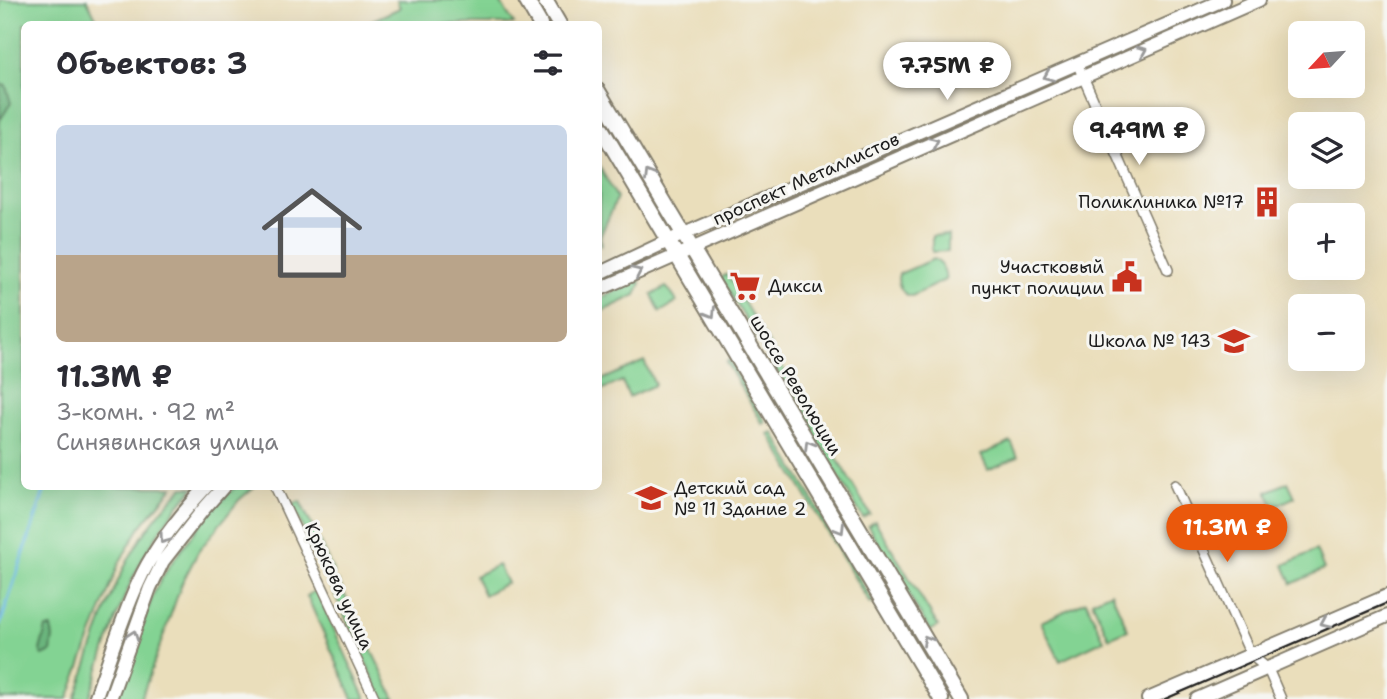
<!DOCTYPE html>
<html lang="ru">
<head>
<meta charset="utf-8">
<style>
  :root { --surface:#fff; --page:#f7f7f7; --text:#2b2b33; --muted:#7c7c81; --line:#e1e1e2; --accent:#ea580c }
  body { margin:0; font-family:"Shantell Sans",sans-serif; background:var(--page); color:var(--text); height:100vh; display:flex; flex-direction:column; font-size:26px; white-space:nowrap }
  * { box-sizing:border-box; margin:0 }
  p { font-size:23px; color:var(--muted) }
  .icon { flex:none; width:38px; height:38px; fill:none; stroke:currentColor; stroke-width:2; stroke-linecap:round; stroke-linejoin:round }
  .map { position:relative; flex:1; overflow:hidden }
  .panel { position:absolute; left:21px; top:21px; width:581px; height:469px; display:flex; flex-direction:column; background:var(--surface); border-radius:10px; box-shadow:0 7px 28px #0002 }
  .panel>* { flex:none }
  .needle { width:46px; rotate:244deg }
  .buttons { position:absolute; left:1288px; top:21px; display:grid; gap:14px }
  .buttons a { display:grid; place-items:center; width:77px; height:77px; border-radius:10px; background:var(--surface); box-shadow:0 7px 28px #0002; font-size:35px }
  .price { position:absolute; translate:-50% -60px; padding:0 16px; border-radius:24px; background:#fff; color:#222; font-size:23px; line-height:46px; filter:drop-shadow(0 2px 4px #0008) }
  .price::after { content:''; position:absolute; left:50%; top:42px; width:21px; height:16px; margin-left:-10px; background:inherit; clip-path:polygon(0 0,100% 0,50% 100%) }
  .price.selected { background:var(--accent); color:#fff }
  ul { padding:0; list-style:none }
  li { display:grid; align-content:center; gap:14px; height:371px; padding:0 35px }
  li+li { border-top:2px solid var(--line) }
  li span { display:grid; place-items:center; height:217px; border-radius:10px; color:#555 }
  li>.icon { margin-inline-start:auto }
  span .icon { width:126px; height:126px; fill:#fffc; stroke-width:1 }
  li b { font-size:30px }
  h2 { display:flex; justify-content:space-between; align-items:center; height:84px; padding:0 35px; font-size:30px }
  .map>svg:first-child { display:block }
  .green { fill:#83d393; stroke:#507858; stroke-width:2 }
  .forest { fill:#6ab57d; stroke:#43684c; stroke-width:2 }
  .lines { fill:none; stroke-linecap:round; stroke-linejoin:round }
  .stream { stroke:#65b8e1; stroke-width:3.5 }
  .street-casing { stroke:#837d6c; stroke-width:12 }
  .secondary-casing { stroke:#837d6c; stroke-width:16 }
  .primary-casing { stroke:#837d6c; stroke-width:18 }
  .street { stroke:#fff; stroke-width:9 }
  .secondary { stroke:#fff; stroke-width:12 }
  .primary { stroke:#fff; stroke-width:14 }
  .tram { stroke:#1c1c1c; stroke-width:2 }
  .oneway { stroke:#999 }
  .labels { text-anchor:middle; stroke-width:6; stroke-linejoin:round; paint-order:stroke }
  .street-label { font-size:18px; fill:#1c1c1c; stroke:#f6f6f2 }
  .poi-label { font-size:18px; fill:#1c1c1c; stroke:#f6f6f2; text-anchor:end }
</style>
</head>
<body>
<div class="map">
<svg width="1387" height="699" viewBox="0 0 1387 699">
  <rect width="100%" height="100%" fill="#f6f6f2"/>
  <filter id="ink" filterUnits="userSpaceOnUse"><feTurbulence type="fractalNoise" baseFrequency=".0143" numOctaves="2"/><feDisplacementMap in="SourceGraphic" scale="14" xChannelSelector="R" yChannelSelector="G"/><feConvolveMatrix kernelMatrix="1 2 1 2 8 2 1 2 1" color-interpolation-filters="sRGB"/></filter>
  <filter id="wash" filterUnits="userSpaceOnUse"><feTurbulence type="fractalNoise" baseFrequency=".00686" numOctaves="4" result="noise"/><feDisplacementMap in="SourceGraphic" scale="28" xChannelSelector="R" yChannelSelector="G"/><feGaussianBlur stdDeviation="1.57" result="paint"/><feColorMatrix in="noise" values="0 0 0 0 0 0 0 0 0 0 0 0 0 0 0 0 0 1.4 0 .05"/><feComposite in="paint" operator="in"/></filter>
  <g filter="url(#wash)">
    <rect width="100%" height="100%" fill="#eadebb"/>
    <path class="green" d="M0 0H87L99 24H24V486L173 487 140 527 119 563 68 699H0Z
      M397 0H499L514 24H364L400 8Z
      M599 166 617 198 600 237 602 244 599 246Z
      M948 235V251L932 252V236Z
      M934 259C941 261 947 273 945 280L912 296C902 296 896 283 899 274Z
      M727 274 801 398 794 402 721 278Z
      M638 279 641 283 636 295 599 313V299Z
      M666 287 671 292 677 302 660 312 652 295Z
      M729 360 766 422 763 424 726 362Z
      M644 361 655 385 629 397 622 381 601 390 599 381Z
      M806 406 870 514 863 518 799 410Z
      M773 432 873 602 870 604 769 434Z
      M1011 442 1018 457 988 470 981 455Z
      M1288 482 1295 497 1274 507 1267 492Z
      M183 487H195C170 513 150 543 134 576 115 615 103 658 89 699H75C91 655 104 608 125 566 140 537 160 510 183 487Z
      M235 487H254L239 500 198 552 182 583 141 699H114L155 590 169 566 208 514Z
      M300 501 334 573 326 577 292 504Z
      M875 521 938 626 930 631 868 526Z
      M1316 550 1324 569 1292 584 1284 565Z
      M498 565 507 583 484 595 475 576Z
      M338 581 395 699H383L330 584Z
      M316 590 366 699H353L307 596Z
      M1111 592 1128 630 1109 638 1092 601Z
      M1086 601 1104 640 1060 661 1041 622Z"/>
    <path class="forest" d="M0 84 6 86 11 103 0 120Z
      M46 628H51L53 637 51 652 43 656 40 650Z"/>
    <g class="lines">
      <path class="stream" d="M0 624 46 486"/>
    </g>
  </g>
  <g filter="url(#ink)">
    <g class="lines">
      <g class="street-casing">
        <path id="street" d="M1077 63 1168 270
          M1175 485 1251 655 1268 669 1281 699
          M275 486 375 699"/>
      </g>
      <g class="secondary-casing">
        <path id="secondary" d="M598 274 668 241 1223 0
          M598 290 1259 0
          M95 699C109 660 121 620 138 583 154 547 180 515 207 486
          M110 699 150 588 163 561 202 511 224 486
          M1148 699 1387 596
          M1197 699 1387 616"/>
      </g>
      <g class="primary-casing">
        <path id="primary" d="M526 0 540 24
          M545 0 559 24
          M598 91 961 699
          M598 123 941 699"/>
      </g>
      <use href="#street" class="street"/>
      <use href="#secondary" class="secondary"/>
      <use href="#primary" class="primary"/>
      <path class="tram" d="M1165 699 1387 603"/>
    </g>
    <defs><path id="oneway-chevron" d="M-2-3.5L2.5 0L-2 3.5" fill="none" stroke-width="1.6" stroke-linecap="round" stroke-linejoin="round" transform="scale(1.75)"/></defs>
    <g class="oneway">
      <use href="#oneway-chevron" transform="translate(1142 51) rotate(-24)"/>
      <use href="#oneway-chevron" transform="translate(1048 76) rotate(157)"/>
      <use href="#oneway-chevron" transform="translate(934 142) rotate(-24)"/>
      <use href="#oneway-chevron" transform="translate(649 175) rotate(-121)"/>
      <use href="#oneway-chevron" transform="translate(637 272) rotate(-25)"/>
      <use href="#oneway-chevron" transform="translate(711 313) rotate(59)"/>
      <use href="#oneway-chevron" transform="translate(809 445) rotate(-121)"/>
      <use href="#oneway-chevron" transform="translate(840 529) rotate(59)"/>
      <use href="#oneway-chevron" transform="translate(164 539) rotate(126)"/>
      <use href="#oneway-chevron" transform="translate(1325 623) rotate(156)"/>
      <use href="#oneway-chevron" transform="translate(133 635) rotate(-70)"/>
      <use href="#oneway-chevron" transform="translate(927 640) rotate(-121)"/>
    </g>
  </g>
  <defs>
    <g id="building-bare" transform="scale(2.415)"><path d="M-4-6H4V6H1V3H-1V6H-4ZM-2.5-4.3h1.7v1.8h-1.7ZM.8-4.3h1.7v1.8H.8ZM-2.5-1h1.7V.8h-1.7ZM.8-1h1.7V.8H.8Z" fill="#c8321e" stroke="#f6f6f2" stroke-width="2.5" paint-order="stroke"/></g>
    <g id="civic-bare" transform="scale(2.415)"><path d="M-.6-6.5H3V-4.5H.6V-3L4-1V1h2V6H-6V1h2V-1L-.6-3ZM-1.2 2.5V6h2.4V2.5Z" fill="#c8321e" stroke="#f6f6f2" stroke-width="2.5" paint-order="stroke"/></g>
    <g id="supermarket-bare" transform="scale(2.415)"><path d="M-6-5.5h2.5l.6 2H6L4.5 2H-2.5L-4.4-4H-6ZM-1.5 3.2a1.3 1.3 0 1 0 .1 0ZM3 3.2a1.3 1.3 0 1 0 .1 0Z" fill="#c8321e" stroke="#f6f6f2" stroke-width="2.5" paint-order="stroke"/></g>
    <g id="school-bare" transform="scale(2.415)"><path d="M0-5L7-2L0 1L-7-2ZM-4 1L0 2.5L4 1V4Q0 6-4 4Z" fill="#c8321e" stroke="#f6f6f2" stroke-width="2.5" paint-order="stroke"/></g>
  </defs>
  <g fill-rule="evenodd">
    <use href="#building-bare" x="1267" y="202"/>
    <use href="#civic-bare" x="1127" y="277"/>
    <use href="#supermarket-bare" x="745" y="286"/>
    <use href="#school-bare" x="1234" y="341"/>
    <use href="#school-bare" x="651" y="498"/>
  </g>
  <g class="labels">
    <g class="street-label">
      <text transform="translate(806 179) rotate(-24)" y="6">проспект Металлистов</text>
      <text transform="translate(796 385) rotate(59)" y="6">шоссе Революции</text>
      <text transform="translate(339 586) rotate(65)" y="6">Крюкова улица</text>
    </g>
    <g class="poi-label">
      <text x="1244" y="208">Поликлиника №17</text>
      <text x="1104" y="273">Участковый<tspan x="1104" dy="21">пункт полиции</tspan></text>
      <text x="768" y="292" text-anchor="start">Дикси</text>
      <text x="1211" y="347">Школа № 143</text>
      <text x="674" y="494" text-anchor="start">Детский сад<tspan x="674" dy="21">№ 11 Здание 2</tspan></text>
    </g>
  </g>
</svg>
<div class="buttons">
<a><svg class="needle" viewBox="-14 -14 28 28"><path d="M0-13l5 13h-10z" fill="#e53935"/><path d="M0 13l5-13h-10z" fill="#7c7c81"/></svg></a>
<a><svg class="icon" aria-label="layers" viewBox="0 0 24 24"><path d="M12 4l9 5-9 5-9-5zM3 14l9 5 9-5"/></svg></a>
<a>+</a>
<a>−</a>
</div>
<b class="price" style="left:947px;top:102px">7.75M ₽</b>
<b class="price" style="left:1139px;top:167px">9.49M ₽</b>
<b class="price selected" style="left:1227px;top:564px">11.3M ₽</b>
<section class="panel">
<h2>Объектов: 3<svg class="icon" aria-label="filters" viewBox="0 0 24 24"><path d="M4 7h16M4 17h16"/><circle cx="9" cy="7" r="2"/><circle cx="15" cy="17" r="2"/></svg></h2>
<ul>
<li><span style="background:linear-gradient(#c9d6e8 60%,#b9a48a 0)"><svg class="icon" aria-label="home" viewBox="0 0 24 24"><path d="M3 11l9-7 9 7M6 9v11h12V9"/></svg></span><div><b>11.3M ₽</b><p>3-комн. · 92 m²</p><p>Синявинская улица</p></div></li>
</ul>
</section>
</div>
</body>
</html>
